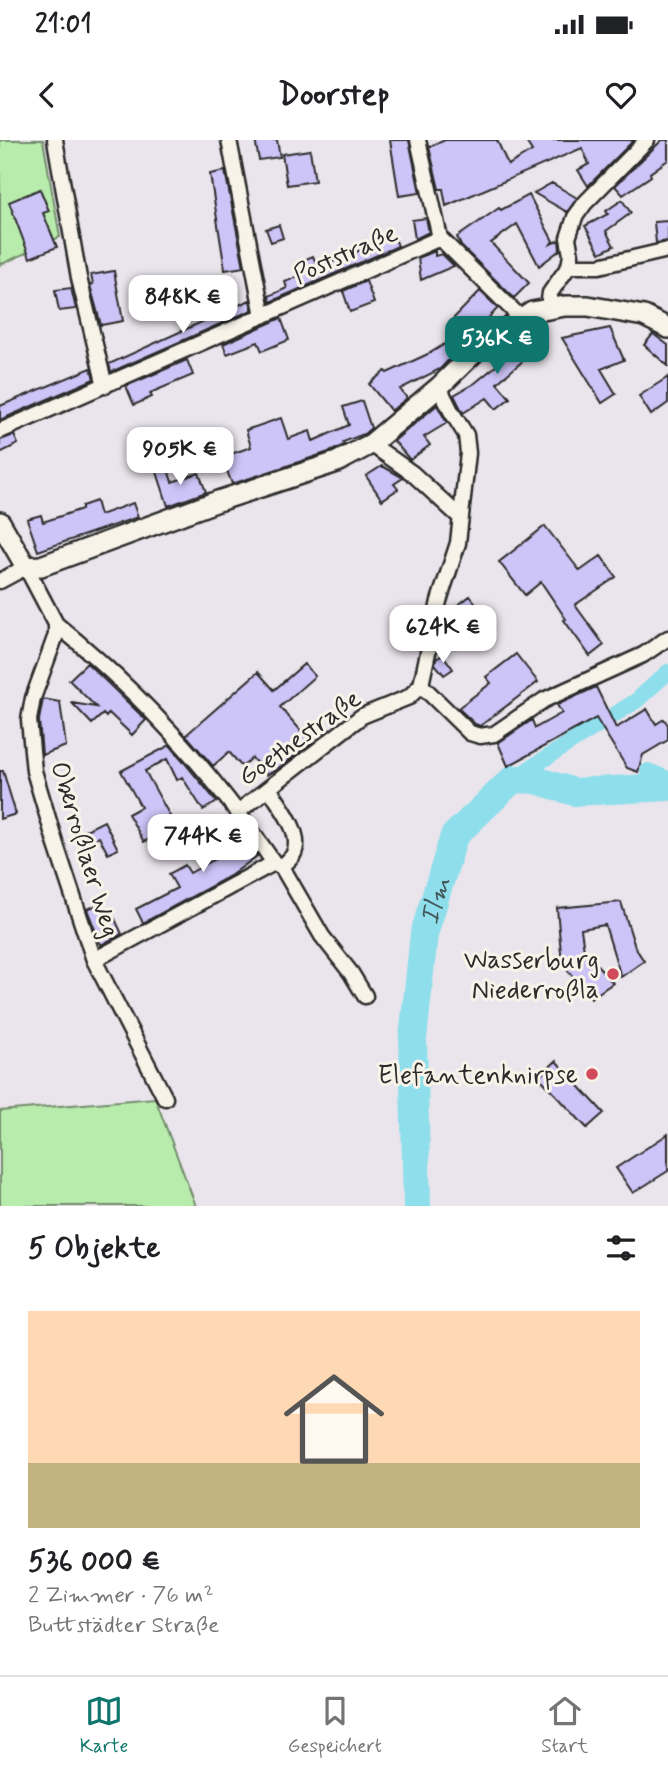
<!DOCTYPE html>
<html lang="de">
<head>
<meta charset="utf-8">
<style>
  :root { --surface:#fff; --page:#f2f2f2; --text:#202124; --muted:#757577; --line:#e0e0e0; --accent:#0f766e }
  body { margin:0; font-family:Mynerve,sans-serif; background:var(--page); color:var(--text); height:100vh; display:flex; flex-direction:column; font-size:26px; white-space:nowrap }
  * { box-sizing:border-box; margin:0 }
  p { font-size:23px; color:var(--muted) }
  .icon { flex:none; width:38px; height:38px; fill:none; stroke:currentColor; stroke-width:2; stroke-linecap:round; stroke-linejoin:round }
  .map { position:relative; height:1066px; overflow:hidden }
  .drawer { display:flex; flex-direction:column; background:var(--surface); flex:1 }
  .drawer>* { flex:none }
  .price { position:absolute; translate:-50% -60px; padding:0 16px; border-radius:14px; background:#fff; color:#222; font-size:23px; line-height:46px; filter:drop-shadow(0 2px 4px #0008) }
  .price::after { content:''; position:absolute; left:50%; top:42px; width:21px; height:16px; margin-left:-10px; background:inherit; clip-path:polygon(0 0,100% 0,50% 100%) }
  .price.current { background:var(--accent); color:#fff }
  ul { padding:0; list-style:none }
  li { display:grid; align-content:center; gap:14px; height:371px; padding:0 28px }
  li span { display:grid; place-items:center; height:217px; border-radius:0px; color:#555 }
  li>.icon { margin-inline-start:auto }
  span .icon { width:126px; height:126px; fill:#fffc; stroke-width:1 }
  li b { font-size:30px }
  h2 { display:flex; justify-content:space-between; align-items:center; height:84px; padding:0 28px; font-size:30px }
  .status { display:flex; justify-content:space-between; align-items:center; height:49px; padding:0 35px; background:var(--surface); direction:ltr }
  .status svg { height:19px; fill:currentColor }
  header { display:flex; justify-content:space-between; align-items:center; height:91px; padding:0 28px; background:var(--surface); font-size:32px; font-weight:700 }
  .menu { display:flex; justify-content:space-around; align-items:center; height:98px; border-top:2px solid var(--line); background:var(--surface); font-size:19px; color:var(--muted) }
  .menu a { display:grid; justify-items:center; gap:4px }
  .menu .current { color:var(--accent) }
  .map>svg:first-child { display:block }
  .green { fill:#b8ecac; stroke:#728c6c; stroke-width:2 }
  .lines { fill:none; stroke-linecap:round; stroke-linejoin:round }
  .canal { stroke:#8edeeb; stroke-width:16 }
  .river { stroke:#8edeeb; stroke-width:28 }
  .building { fill:#cdc4f7; stroke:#2b2b2b; stroke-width:2 }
  .minor-casing { stroke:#2b2b2b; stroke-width:19 }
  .secondary-casing { stroke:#2b2b2b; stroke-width:24 }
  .minor { stroke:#f7f3e8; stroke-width:14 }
  .secondary { stroke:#f7f3e8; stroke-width:19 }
  .poi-dot { fill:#d1495b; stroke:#f7f3e8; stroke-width:2.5 }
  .labels { text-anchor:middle; stroke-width:6; stroke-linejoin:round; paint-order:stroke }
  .street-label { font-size:26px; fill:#2b2b2b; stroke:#f7f3e8 }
  .poi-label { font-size:26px; fill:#2b2b2b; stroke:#f7f3e8; text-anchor:end }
  .water-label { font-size:28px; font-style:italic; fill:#44585b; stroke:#f7f3e8 }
</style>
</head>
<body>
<div class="status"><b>21:01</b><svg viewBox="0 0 49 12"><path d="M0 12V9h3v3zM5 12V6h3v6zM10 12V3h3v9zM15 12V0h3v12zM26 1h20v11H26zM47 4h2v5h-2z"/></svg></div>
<header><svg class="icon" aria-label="back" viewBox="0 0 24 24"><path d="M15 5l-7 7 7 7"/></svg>Doorstep<svg class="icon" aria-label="heart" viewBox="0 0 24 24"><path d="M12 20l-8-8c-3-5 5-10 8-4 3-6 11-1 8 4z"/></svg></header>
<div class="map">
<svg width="668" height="1066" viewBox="0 0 668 1066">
  <rect width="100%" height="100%" fill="#eae5ec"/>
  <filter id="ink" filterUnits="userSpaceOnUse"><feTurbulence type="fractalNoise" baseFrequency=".0143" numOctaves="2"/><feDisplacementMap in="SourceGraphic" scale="14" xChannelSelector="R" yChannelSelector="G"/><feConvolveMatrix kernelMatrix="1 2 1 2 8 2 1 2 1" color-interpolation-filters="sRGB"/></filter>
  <g filter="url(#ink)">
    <path class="green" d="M0 0H43L60 97 0 125Z
      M155 958 196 1066H0V971Z"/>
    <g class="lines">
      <path class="canal" d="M648 631 668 639
        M513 639 636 561 668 532"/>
      <path class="river" id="s1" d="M417 1066 413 899 424 794 454 696 513 639 536 640 574 652 668 647"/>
    </g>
    <path class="building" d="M255 0H277L280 17 259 20Z
      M390 0H409L420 53 399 56Z
      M445 0H497L508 25 532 11 525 0H634L588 46 578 30 589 24 582 8 446 66 443 49H439L429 7Z
      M662 0H668V20L650 33 651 36 623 55 615 46Z
      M310 10 315 41 287 45 282 14Z
      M225 31 244 127 225 130 210 34Z
      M552 43 577 58 567 72 534 53Z
      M40 49 49 71 43 73 57 107 30 118 9 62Z
      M529 55 553 101 551 104 559 100 560 110 539 126 517 84 491 103 529 143 514 158 461 106 457 97 499 68 501 70Z
      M622 60 631 73 606 91 614 106 600 113 585 86 608 74 606 71Z
      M426 78 429 92 415 99 412 80Z
      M668 81V101L656 103 654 82Z
      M279 85 283 98 271 102 266 89Z
      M394 96 398 106 270 162 269 156 287 148 285 142 304 134 299 122 313 116 318 128Z
      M435 111V116L442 114 454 126 421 140 418 118Z
      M114 131 123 181 101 185 90 145 93 144 91 135Z
      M366 141 374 163 350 172 343 151Z
      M71 148 76 169 59 171 55 150Z
      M480 151 498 168 440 229 400 249 407 258 391 271 369 244 385 231 387 233 430 213 461 194 450 182Z
      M250 160 252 170 111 232 109 224Z
      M281 178 289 200 262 211 258 202 227 214 223 204Z
      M610 188 624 220 601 229 616 254 602 263 562 198Z
      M523 193 537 209 497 243 510 258 496 269 487 258 463 273 454 255 475 243 503 220 496 211Z
      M653 194 668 205V226L644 205Z
      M187 220 193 235 150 253 152 257 134 265 126 246Z
      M91 228 94 239 0 280V266Z
      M668 237V263L651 275 639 256Z
      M362 261 371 288 364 294 343 302 344 305 332 311 232 344 222 317 251 307 246 290 281 278 288 299 310 291 313 301 349 285 343 267Z
      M437 265 447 283 424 297 430 305 410 320 394 301Z
      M14 295 18 304 0 313V300Z
      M219 297 223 309 201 316 197 304Z
      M167 326 172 342 199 333 206 352 168 366 156 329Z
      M382 326 403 338 394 344 398 349 382 360 366 336Z
      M96 361 100 375 133 363 138 377 38 411 27 379 41 375 43 382 82 369V366Z
      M545 386 580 431 601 416 616 437 575 465 604 505 590 516 564 480 566 479 541 442 525 455 499 422Z
      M470 456 482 471 465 484 453 469Z
      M516 514 538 542 480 586 475 584 458 568 491 543 486 537Z
      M443 515 453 529 444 535 435 524 436 519Z
      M87 523 146 580 132 595 109 573 106 577 103 574 92 584 72 563 96 567 69 540Z
      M304 524 315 536 280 567 312 603 277 629 267 635 252 618 242 627 229 612 213 626 186 595 258 532 274 550Z
      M596 547 616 588 647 569 656 584 664 579 668 585V600L643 615 638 632 627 628 596 578 508 626 498 603 532 580 535 588 562 573 557 565Z
      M43 559 60 562 66 606 42 615 39 580Z
      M170 605 217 662 203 670 182 637 177 640 167 619 145 631 175 685 144 702 128 674 141 667 121 631Z
      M0 631H3L16 674 0 679Z
      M231 679 257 716 230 736 143 783 136 769 177 748 169 734 185 725 190 733 233 709 219 688Z
      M104 681 118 709 108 714 99 697 85 704 80 693Z
      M621 762 635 807 644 821 621 837 605 785 581 789 584 810 613 843 591 858 562 824 557 768Z
      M102 763 109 781 115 779 122 794 101 805 87 769Z
      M556 921 604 973 587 988 539 937Z
      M668 994V1031L633 1053 616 1028Z"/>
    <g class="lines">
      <g class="minor-casing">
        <path id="minor" d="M55 0 79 138 105 246
          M229 0 263 176
          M418 0 440 98 521 178
          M569 126H599L668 110
          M548 168 550 153 569 126 571 115 568 98 575 77 585 63 647 0
          M0 291 440 98
          M371 304 412 333 461 378
          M0 441 26 427 56 484V495L33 558 29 580 34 631 56 705 94 820 165 958
          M56 484C140 552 213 633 274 723L282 727 322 796 351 833 365 856
          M421 545 470 593 480 596 494 594 544 560 643 515 668 498
          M269 648C279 665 305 695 293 715 291 719 285 723 282 727
          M239 671 362 576 409 557 421 545 439 461 458 403 468 313 466 295 451 271 439 247
          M94 820 274 723"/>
      </g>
      <g class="secondary-casing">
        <path id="secondary" d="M0 382 26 427 41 426 218 361 337 322 371 304 439 247 478 209 532 172 565 166H588L644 176 668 188"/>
      </g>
      <use href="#minor" class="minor"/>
      <use href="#secondary" class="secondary"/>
    </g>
  </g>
  <g class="poi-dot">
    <circle cx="613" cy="834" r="7"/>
    <circle cx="592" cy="934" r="7"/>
  </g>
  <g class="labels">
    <g class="street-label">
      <text transform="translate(345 113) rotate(-24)" y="9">Poststraße</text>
      <text transform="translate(299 597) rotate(-36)" y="9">Goethestraße</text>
      <text transform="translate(86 709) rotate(73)" y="9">Oberroßlaer Weg</text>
    </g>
    <g class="poi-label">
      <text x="599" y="828">Wasserburg<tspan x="599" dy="30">Niederroßla</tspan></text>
      <text x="578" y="943">Elefantenknirpse</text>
    </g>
    <g class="water-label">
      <text dy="10" stroke="none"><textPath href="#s1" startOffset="308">Ilm</textPath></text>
    </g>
  </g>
</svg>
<b class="price" style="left:183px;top:195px">848K €</b>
<b class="price current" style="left:497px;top:236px">536K €</b>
<b class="price" style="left:180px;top:347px">905K €</b>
<b class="price" style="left:443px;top:525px">624K €</b>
<b class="price" style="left:203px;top:734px">744K €</b>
</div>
<section class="drawer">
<h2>5 Objekte<svg class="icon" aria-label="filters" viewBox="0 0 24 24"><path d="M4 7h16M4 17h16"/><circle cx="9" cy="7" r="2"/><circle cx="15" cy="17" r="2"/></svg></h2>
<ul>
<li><span style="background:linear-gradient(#ffd9b3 70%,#c2b280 0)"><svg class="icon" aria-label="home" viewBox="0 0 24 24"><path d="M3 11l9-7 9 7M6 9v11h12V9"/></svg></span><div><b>536 000 €</b><p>2 Zimmer · 76 m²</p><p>Buttstädter Straße</p></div></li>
</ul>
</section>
<nav class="menu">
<a class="current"><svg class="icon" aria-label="map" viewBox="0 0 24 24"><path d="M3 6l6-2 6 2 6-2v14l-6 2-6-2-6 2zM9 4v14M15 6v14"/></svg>Karte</a>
<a><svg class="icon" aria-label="saved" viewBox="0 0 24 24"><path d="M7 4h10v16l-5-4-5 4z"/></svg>Gespeichert</a>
<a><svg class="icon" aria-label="home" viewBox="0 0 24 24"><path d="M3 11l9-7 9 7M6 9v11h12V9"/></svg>Start</a>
</nav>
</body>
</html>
